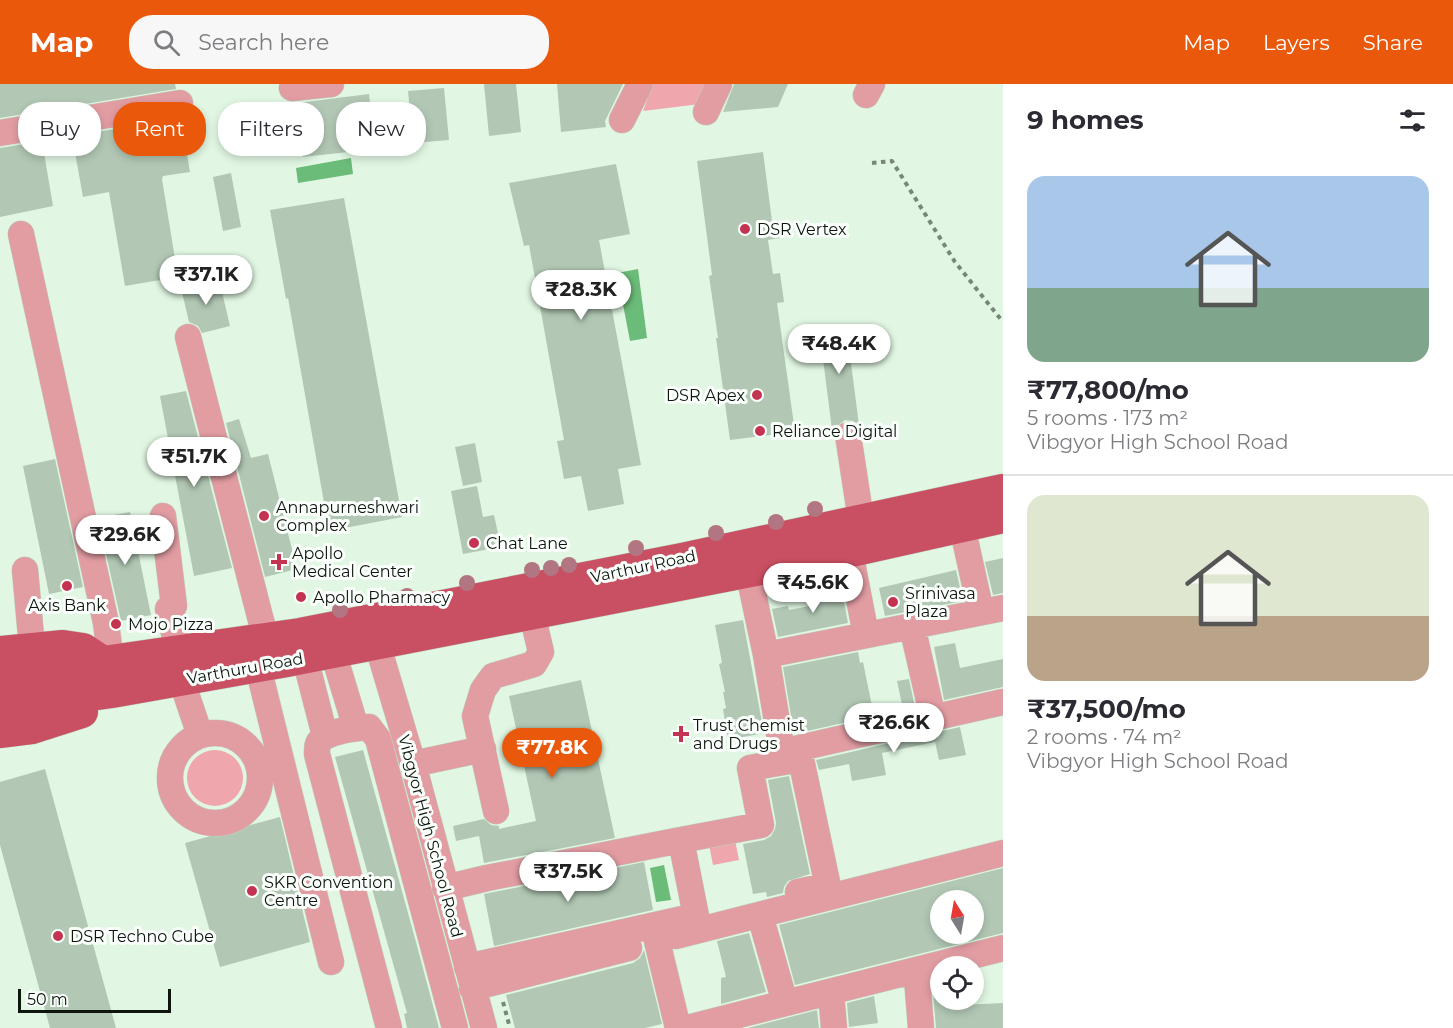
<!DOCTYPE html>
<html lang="en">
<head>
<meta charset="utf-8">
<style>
  :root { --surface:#fff; --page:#f7f7f7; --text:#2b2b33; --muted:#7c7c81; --line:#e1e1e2; --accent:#ea580c }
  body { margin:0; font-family:Montserrat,sans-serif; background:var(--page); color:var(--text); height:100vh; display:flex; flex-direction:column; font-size:22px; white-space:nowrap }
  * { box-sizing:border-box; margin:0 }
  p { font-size:20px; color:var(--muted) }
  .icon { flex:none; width:33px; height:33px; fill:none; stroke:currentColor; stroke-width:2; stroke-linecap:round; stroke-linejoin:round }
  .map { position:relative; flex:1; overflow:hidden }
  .details { display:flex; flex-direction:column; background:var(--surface); width:450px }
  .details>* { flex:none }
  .top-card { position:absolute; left:18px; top:18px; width:570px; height:54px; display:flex; gap:12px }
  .needle { width:39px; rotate:349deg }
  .fabs { position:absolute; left:930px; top:806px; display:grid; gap:12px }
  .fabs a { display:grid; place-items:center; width:54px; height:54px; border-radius:50%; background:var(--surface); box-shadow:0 3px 9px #0003; font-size:30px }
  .scale { position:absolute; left:18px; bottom:15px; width:153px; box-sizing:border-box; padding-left:6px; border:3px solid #0d150e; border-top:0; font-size:16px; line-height:21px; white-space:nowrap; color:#0d150e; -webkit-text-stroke:4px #fafffb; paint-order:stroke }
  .price { position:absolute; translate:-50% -51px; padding:0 14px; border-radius:21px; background:#fff; color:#222; font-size:20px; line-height:39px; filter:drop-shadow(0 2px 3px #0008) }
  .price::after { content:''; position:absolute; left:50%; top:36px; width:18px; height:14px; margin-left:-9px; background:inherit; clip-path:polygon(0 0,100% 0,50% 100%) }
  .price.selected { background:var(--accent); color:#fff }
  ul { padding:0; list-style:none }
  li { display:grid; align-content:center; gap:12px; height:318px; padding:0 24px }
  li+li { border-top:2px solid var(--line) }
  li span { display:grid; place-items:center; height:186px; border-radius:18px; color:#555 }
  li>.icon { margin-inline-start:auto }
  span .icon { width:108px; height:108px; fill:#fffc; stroke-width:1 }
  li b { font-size:26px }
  h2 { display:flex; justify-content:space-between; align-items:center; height:72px; padding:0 24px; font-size:26px }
  .tag { padding:0 21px; border-radius:24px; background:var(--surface); box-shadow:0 3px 9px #0003; font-size:21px; line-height:54px }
  .tag.selected { background:var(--accent); color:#fff }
  header { display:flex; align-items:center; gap:36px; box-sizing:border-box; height:84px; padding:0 30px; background:var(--accent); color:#fff }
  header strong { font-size:28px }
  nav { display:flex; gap:33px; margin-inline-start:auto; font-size:21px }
  .search { width:420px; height:54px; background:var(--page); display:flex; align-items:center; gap:15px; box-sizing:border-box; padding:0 21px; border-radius:24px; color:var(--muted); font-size:22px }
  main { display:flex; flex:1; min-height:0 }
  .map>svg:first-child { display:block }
  .green { fill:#efa7ad }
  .water { fill:#6bbb79 }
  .building { fill:#b2c8b5; fill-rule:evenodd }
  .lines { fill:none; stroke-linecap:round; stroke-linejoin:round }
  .minor-casing { stroke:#bfd3c1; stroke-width:27 }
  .major-casing { stroke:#bfd3c1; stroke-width:33 }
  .path { stroke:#78877a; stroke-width:4; stroke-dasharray:4.5 4.5; stroke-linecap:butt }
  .minor { stroke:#e29da3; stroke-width:26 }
  .major { stroke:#c94f62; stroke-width:32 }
  .tree { fill:#b17681 }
  .poi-dot { fill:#c43452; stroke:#fafffb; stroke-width:2 }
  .labels { text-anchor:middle; stroke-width:6; stroke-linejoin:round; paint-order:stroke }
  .poi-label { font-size:16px; fill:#0d150e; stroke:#fafffb; text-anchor:start }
  .street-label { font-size:16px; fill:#0d150e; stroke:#fafffb }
</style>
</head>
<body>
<header>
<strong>Map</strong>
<div class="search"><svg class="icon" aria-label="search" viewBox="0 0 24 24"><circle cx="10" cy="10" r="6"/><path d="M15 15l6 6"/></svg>Search here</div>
<nav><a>Map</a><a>Layers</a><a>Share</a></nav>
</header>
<main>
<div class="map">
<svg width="1003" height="944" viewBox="0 0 1003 944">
  <rect width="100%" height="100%" fill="#e1f7e3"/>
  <path class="green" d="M653 0H709L700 20 643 27Z
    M187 694a28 28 0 1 1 56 0a28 28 0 1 1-56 0Z
    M735 756 739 776 713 781 709 761Z"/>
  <path class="water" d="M351 74 353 90 298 99 296 84Z
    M638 185 647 254 630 257 617 189Z
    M664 781 671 816 656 818 650 784Z"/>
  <path class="building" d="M0 0H175L176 5 0 34Z
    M484 0H516L521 48 489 52Z
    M557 0H623L609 29 605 37 606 43 561 48Z
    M734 0H788L778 23 723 28Z
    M444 4 449 56 413 59 408 7Z
    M369 10 375 65 303 73 297 19Z
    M181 34 190 88 163 92 162 95 178 193 125 202 109 108 83 113 72 52Z
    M42 57 53 122 0 133V64Z
    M763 68 772 137 778 136 780 154 768 156 773 190 780 189 784 218 777 219 795 348 730 356 716 254H718L709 192 712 191 697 77Z
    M616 80 630 150 599 156 641 381 618 385 624 420 588 427 581 392 564 395 557 357 564 356 529 161 524 162 509 99Z
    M231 89 241 143 223 147 213 93Z
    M344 114 402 433 329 447 288 214 286 215 270 126Z
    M219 195 230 242 202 249 198 242 189 238 181 204Z
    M846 240 859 341 853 337 845 336 832 346 819 243Z
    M186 307 232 484 194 492 160 312Z
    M239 335 251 374 268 370 297 485 265 493 226 339Z
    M475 359 482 398 463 402 455 363Z
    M55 375 83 503 49 510 23 382Z
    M477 402 483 433 494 431 501 463 463 470 451 407Z
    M130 428 151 531 121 537 98 434Z
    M1003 474V509L993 511 985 478Z
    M956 486 963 517 885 532 879 504Z
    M841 501 848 539 778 553 772 525 788 522 789 526 820 520 817 506Z
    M743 536 764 649 728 656 723 625 726 624 723 608H725L719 580 722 579 715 541Z
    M955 559 960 584 1003 575V603L944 616 934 563Z
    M858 568 860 579 863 578 874 632 794 650 783 583Z
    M909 595 915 623 903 625 897 597Z
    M581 596 615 754 484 779 479 752 456 757 453 742 484 735 491 741 499 742V745L536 737 509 612Z
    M960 643 966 671 939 676 935 658 882 669 886 691 852 697 849 680 819 686 816 676Z
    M363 666 416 858 439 944H407L404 930 407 929 335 673Z
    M45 685 116 944H50L0 761V698Z
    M789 692 810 790 788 797 784 803 783 809 767 813 766 808 753 810 743 760 764 756 771 752 775 745 776 739 768 696Z
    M280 733 310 858 220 883 185 759Z
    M644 778 653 826 494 862 484 810Z
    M1003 784V849L795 901 779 841ZM940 816H974V849H940Z
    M749 849 766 908 721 920V894L726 893 717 857Z
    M644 866 662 940 645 944H515L506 911 633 879 640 874Z
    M940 895V915H963V921L1003 919V944H936L932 897Z
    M874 912 878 939 849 943 847 919Z
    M817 926 819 944H748Z"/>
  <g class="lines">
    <g class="minor-casing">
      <path id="minor" d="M292 4 331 0
        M866 11 872 0
        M706 28 719 0
        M622 36 640 0
        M0 49 180 19
        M21 150 106 539 111 578
        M188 253 266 556
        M848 351 861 436
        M163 432 174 522 168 525 179 569
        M962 442 981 528
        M850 468 866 551
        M25 486 32 564
        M751 488 752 505 766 571 782 668 1003 618
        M912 542 933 634
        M377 559 413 680 484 944
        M333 568 356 644
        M766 571 1003 524
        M305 574 325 652
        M258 583 331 878
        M181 595 200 651
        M170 694a45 45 0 1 1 90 0a45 45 0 1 1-90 0Z
        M413 680 483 665
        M496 727 475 632 483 606 493 592 534 580 541 568 532 530
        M681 756 761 741 750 684 801 675 827 798 821 803 798 808
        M445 804 487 794 681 756 696 832 467 883
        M760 831 785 919
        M676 852 1003 769
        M657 857 678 944
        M917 895 921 944
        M472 904 629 864
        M832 920 834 944
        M389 944 317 670C317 666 317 663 318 660 323 647 357 644 369 643L378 655 455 944
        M687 944 1003 864"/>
    </g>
    <g class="major-casing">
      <path id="major" d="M0 568 63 562 83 565 103 578
        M0 596 43 591 103 578 300 550 682 475 1003 406
        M0 624 112 608 287 577 834 471 1003 433
        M0 648 32 644 82 628"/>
    </g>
    <path class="path" d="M872 79 892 77 955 178 1003 238
      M503 918 510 944"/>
    <use href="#minor" class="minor"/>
    <use href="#major" class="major"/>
  </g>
  <g class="tree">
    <circle cx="815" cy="425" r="8"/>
    <circle cx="776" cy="438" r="8"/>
    <circle cx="716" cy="449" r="8"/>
    <circle cx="636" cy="464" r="8"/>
    <circle cx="569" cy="481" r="8"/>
    <circle cx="551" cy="484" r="8"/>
    <circle cx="532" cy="486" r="8"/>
    <circle cx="467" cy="499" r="8"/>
    <circle cx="407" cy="512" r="8"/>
    <circle cx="340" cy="526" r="8"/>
  </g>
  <g class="poi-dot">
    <circle cx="745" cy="145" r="6"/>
    <circle cx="757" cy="311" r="6"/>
    <circle cx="760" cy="347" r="6"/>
    <circle cx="264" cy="432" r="6"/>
    <circle cx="474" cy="459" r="6"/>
    <path d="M276 469h6v6h6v6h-6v6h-6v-6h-6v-6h6z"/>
    <circle cx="67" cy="502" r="6"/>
    <circle cx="301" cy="513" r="6"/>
    <circle cx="893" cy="518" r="6"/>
    <circle cx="116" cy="540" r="6"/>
    <path d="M678 641h6v6h6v6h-6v6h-6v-6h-6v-6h6z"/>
    <circle cx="252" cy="807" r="6"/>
    <circle cx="58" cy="852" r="6"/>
  </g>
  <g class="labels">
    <g class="poi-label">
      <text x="757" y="151">DSR Vertex</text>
      <text x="745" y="317" text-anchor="end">DSR Apex</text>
      <text x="772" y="353">Reliance Digital</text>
      <text x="276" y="429">Annapurneshwari<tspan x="276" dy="18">Complex</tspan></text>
      <text x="486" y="465">Chat Lane</text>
      <text x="292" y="475">Apollo<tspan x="292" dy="18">Medical Center</tspan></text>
      <text x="905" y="515">Srinivasa<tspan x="905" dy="18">Plaza</tspan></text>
      <text x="313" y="519">Apollo Pharmacy</text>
      <text x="67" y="527" text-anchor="middle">Axis Bank</text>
      <text x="128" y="546">Mojo Pizza</text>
      <text x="693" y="647">Trust Chemist<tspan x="693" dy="18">and Drugs</tspan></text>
      <text x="264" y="804">SKR Convention<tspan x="264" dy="18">Centre</tspan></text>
      <text x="70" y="858">DSR Techno Cube</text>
    </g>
    <g class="street-label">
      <text transform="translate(643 482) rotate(-12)" y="6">Varthur Road</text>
      <text transform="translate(245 584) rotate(-10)" y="6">Varthuru Road</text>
      <text transform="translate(431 752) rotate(75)" y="6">Vibgyor High School Road</text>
    </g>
  </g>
</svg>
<div class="fabs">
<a><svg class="needle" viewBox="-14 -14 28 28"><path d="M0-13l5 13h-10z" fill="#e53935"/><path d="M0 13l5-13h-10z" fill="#7c7c81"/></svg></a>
<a><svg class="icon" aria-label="locate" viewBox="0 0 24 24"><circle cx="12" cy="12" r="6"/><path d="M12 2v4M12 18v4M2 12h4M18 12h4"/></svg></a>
</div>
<div class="scale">50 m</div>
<b class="price" style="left:206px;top:222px">₹37.1K</b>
<b class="price" style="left:581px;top:237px">₹28.3K</b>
<b class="price" style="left:839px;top:291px">₹48.4K</b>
<b class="price" style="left:194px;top:404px">₹51.7K</b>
<b class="price" style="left:125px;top:482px">₹29.6K</b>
<b class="price" style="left:813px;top:530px">₹45.6K</b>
<b class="price" style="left:894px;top:670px">₹26.6K</b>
<b class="price selected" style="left:552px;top:695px">₹77.8K</b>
<b class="price" style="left:568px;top:819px">₹37.5K</b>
<div class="top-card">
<a class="tag">Buy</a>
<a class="tag selected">Rent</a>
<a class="tag">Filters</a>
<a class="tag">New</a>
</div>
</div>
<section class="details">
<h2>9 homes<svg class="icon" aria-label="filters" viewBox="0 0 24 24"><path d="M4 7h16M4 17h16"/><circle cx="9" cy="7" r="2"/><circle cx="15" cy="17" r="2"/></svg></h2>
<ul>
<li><span style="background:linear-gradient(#a9c7e8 60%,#7fa58c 0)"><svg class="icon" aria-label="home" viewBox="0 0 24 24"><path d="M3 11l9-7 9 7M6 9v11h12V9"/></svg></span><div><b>₹77,800/mo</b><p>5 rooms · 173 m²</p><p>Vibgyor High School Road</p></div></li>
<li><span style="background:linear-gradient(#dfe7d0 65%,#b9a48a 0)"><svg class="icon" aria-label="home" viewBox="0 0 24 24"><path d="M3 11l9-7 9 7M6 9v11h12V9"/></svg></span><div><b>₹37,500/mo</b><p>2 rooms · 74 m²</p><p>Vibgyor High School Road</p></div></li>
</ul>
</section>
</main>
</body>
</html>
